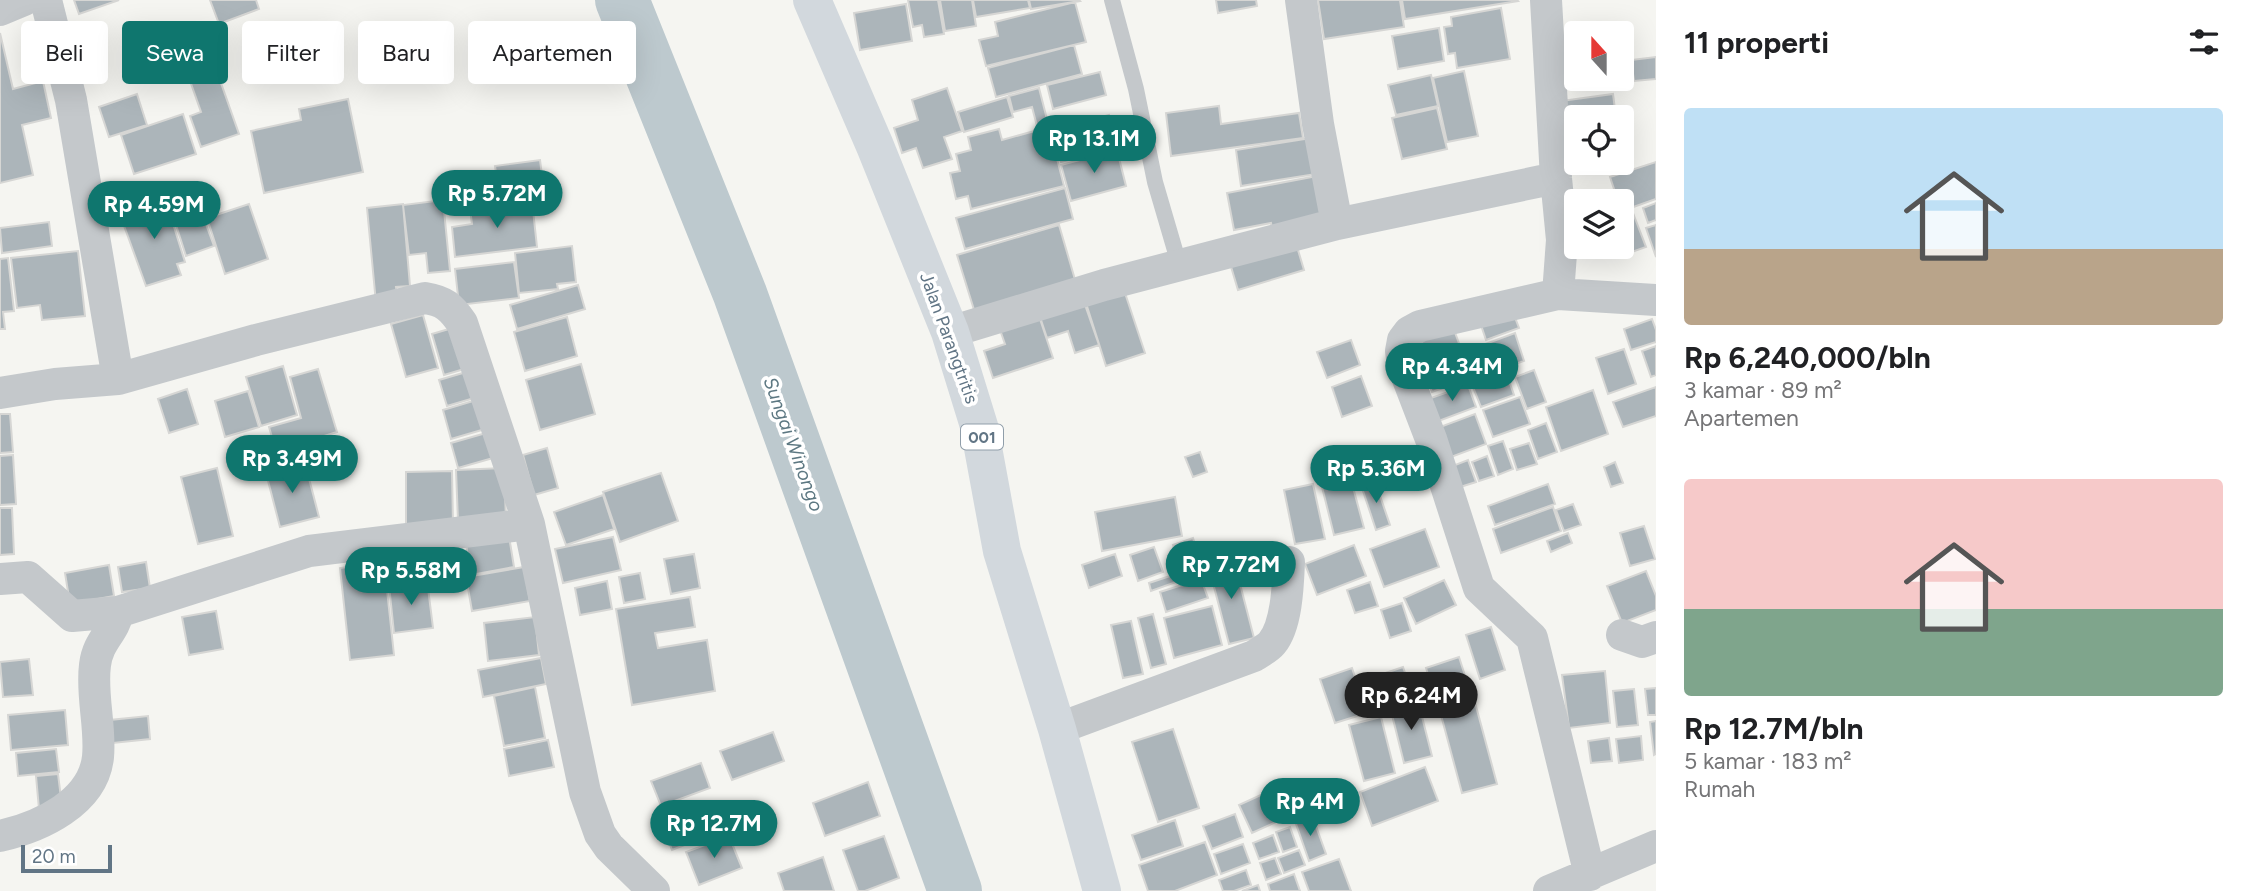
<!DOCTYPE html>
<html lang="id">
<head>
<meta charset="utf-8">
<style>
  :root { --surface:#fff; --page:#f6f6f6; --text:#202124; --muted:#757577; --accent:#0f766e }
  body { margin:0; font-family:Figtree,sans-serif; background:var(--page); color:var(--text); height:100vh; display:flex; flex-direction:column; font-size:26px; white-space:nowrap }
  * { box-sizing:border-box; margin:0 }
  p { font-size:23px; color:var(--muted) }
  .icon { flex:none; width:38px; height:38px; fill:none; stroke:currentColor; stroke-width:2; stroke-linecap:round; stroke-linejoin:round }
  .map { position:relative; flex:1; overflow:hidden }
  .panel { display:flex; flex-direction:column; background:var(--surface); width:595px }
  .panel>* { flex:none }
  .hud { position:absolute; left:21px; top:21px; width:665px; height:63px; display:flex; gap:14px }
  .needle { width:46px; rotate:339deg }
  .tools { position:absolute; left:1564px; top:21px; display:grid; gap:14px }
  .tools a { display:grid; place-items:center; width:70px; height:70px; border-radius:7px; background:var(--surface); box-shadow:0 7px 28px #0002; font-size:35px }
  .scale { position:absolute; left:21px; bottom:18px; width:91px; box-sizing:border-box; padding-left:7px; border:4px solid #617585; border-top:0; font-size:19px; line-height:24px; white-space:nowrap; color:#617585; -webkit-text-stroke:5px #fff; paint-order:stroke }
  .price { position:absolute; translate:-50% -60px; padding:0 16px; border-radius:24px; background:var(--accent); color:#fff; font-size:23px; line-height:46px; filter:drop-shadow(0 2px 4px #0008) }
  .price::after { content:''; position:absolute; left:50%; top:42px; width:21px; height:16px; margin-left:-10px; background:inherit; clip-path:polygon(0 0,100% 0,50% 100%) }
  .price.on { background:#222; color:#fff }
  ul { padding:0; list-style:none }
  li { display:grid; align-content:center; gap:14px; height:371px; padding:0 28px }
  li span { display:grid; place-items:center; height:217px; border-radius:7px; color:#555 }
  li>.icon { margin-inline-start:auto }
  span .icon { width:126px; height:126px; fill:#fffc; stroke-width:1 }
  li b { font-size:30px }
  h2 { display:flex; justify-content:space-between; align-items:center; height:84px; padding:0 28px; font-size:30px }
  .pill { padding:0 24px; border-radius:7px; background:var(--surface); box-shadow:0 7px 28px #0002; font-size:24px; line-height:63px }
  .pill.on { background:var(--accent); color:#fff }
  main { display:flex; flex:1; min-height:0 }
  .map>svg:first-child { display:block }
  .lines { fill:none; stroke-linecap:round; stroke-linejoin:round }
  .river { stroke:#bdc9ce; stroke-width:54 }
  .building { fill:#acb5ba; stroke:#d6d6d4; stroke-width:2 }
  .lane { stroke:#c4c8cb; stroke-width:16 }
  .street { stroke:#c4c8cb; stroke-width:32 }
  .primary { stroke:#d2d8dd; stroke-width:38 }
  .labels { text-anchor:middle; stroke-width:7; stroke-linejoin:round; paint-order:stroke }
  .shield { fill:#fff; stroke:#909eaa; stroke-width:2 }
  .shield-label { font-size:16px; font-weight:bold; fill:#617585 }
  .street-label { font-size:18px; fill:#617585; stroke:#fff }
  .water-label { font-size:19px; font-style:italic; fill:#5d7882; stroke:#fff }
</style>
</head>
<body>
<main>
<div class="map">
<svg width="1656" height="891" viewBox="0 0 1656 891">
  <rect width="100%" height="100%" fill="#f5f5f1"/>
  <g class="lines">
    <path class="river" d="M622 0 740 294 955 891"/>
  </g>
  <path class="building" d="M74 0H119L79 14Z
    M210 0H256L259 9 219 24Z
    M908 0H938L944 34 924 37 922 25 913 27Z
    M940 0H972L976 26 945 31Z
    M973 0H1028L1030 8 976 17Z
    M1029 0H1079L1080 1 1031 9Z
    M1216 0H1256L1257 6 1218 13Z
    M1318 0H1400L1404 27 1324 39Z
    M1402 0H1517L1518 1 1405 19Z
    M1075 2 1086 42 986 66 979 40 998 36 995 22Z
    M906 4 912 41 860 50 854 13Z
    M1501 8 1510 59 1457 68 1455 53 1448 54 1444 27 1452 26 1451 17Z
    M1439 28 1444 61 1398 69 1392 36Z
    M0 33 13 89 43 81 51 118 22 125 33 175 0 183Z
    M1074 45 1082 74 996 97 988 68Z
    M210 52 239 134 201 147 190 116 201 112 183 61Z
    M1656 57V79L1634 81 1631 60Z
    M1464 71 1478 136 1447 142 1433 78Z
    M1100 72 1106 95 1053 109 1047 85Z
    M1431 75 1438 106 1396 115 1388 85Z
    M947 88 962 131 944 137 952 159 923 168 916 148 902 153 894 128 918 120 912 100Z
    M1039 88 1064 186 971 209 968 196 956 199 950 173 960 171 956 154 971 150 968 137 999 129 1002 140 1038 130 1032 107 1013 112 1009 96Z
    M137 94 147 125 109 137 99 107Z
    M1613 94 1616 117H1577V144L1567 146 1561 101Z
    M1007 97 1013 117 964 132 958 112Z
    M348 99 363 172 264 193 251 131 301 120 299 109Z
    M1219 106 1221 124 1299 113 1303 138 1171 156 1166 113Z
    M1437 108 1447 149 1402 159 1392 118Z
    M183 114 196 154 134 174 121 135Z
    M1109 115 1118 147 1061 162 1053 130Z
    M1311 138 1316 174 1241 186 1236 150Z
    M1117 150 1126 186 1071 201 1061 165Z
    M540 160 545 198 500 204 495 166Z
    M1656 162V199L1622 211V201H1618L1610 177Z
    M1317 176 1324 215 1273 234 1271 223 1234 230 1227 193Z
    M1065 188 1073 219 965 249 956 218Z
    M1600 194 1602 201H1581Z
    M165 198 185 262 177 264 181 275 146 286 119 212Z
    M443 200 450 271 428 273 426 253 409 255 403 205Z
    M532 201 537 247 455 257 452 227 472 224 470 209Z
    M1656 203V220L1648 223 1643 208Z
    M249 204 268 259 225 274 207 218Z
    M403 204 410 286 396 287 398 301 376 303 367 208Z
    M1633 213 1646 247 1629 253 1622 234V217Z
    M203 216 214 246 186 256 176 225Z
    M49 222 52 246 2 253 0 228Z
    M1059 225 1076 283 975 313 957 255Z
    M1656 225V257L1646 228Z
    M1295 240 1304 270 1238 290 1229 260Z
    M572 246 576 282 557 284 558 289 519 293 515 253Z
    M78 251 85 316 42 320 40 305 17 308 11 258Z
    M8 258 14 311 3 312 5 329H0V259Z
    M514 262 519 298 459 305 455 269Z
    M578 285 585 309 517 329 510 305Z
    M1123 287 1145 353 1106 366 1085 300Z
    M1083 299 1099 345 1075 353 1068 331 1047 338 1039 314Z
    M1511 307 1519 328 1486 340 1479 319Z
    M1037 310 1053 358 993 378 984 351 1005 344 998 324Z
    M423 315 438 368 406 377 391 324Z
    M567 317 577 356 525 371 514 332Z
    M1652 319 1656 330V342L1631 350 1624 329Z
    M459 326 471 367 444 375 432 334Z
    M1453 327 1461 349 1428 361 1420 338Z
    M1515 333 1524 361 1487 374 1477 347Z
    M1351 340 1360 365 1327 378 1317 352Z
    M1656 346V375L1651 377 1642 351Z
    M1624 349 1636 384 1608 394 1596 358Z
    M1463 353 1472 378 1432 392 1423 368Z
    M581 364 595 414 540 430 526 380Z
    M283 366 297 415 261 426 246 377Z
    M318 369 337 432 276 451 269 427 301 418 290 377Z
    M473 370 481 396 447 406 439 380Z
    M1534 370 1546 402 1527 409 1515 377Z
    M1507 375 1514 395 1481 407 1473 387Z
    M1361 376 1372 406 1342 417 1332 387Z
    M1468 385 1476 407 1436 422 1428 399Z
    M1656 387V416L1623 427 1613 402Z
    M187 389 198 424 169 433 158 399Z
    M1593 390 1608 434 1561 451 1546 407Z
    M248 391 259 427 225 437 215 401Z
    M1520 397 1530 424 1493 437 1483 410Z
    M483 398 492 427 451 439 443 410Z
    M0 414H10L13 452 0 453Z
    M1475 414 1486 444 1451 457 1440 427Z
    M1546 423 1557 452 1538 459 1528 430Z
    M493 431 500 456 458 468 451 443Z
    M1503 441 1513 469 1498 475 1488 446Z
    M1529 443 1537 464 1517 470 1510 449Z
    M547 448 558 488 534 495 523 455Z
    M1200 452 1207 472 1193 477 1185 457Z
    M13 455 16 504 0 505V456Z
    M1487 456 1494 476 1479 481 1472 462Z
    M1468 460 1476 482 1457 488 1450 467Z
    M1615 462 1623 483 1611 487 1604 467Z
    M305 463 319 517 280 527 266 473Z
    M217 468 233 536 198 544 181 477Z
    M504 468 506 519 458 521 456 470Z
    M452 471 453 525H406V472Z
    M661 473 678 521 620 542 603 492Z
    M1350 476 1364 528 1334 535 1321 483Z
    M1375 481 1390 525 1376 530 1361 485Z
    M1313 484 1325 539 1295 544 1284 490Z
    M1548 484 1555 504 1495 525 1488 506Z
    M603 495 614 529 566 545 554 512Z
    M1175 497 1182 536 1102 551 1095 512Z
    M1573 504 1581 525 1564 531 1556 510Z
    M1553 507 1561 531 1501 553 1493 529Z
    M0 508H12L14 554 0 555Z
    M1644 526 1655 559 1630 566 1620 533Z
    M1425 529 1439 567 1384 587 1370 549Z
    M508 530 514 567 471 575 465 538Z
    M1568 533 1572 543 1551 552 1547 541Z
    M613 537 621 570 563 583 555 549Z
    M458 538 464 585 431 590 425 542Z
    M1193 538 1200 561 1180 568 1173 545Z
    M1354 545 1366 576 1317 595 1305 564Z
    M1154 547 1163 572 1138 581 1130 555Z
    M694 554 700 588 671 594 664 559Z
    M1115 554 1122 576 1089 588 1082 565Z
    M1233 557 1254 638 1229 644 1208 564Z
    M146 562 150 588 122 592 118 567Z
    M384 562 394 655 350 660 340 568Z
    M109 565 114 596 70 604 65 573Z
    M524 567 530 601 472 611 466 577Z
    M1646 571 1656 596V610L1622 623 1607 586Z
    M640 573 645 599 624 603 619 577Z
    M1176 574 1179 581 1151 591 1149 583Z
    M1201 579 1208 598 1166 612 1160 592Z
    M427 580 433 628 394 633 389 585Z
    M1444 580 1456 605 1416 624 1404 598Z
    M607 581 612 609 580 615 575 588Z
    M1370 582 1378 606 1355 613 1347 590Z
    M690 597 695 627 655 633 658 648 707 640 715 691 632 705 616 609Z
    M1402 603 1411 631 1390 638 1381 610Z
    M1212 606 1222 645 1174 658 1164 618Z
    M216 611 223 649 189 655 182 617Z
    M1153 614 1166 664 1151 668 1138 618Z
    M535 617 539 655 488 661 484 623Z
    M1131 621 1143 674 1123 678 1111 625Z
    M1491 627 1505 670 1480 679 1466 635Z
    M1459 657 1469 688 1436 699 1426 668Z
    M541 658 546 684 483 697 478 670Z
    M29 659 33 695 3 697 0 662Z
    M1403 667 1412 693 1376 705 1368 679Z
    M1352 668 1367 713 1335 723 1320 679Z
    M1605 671 1610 723 1569 728 1562 675Z
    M535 687 545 738 504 746 494 696Z
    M1656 688V715H1648L1645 689Z
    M1634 689 1638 725 1617 727 1613 691Z
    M1473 695 1497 784 1462 793 1438 704Z
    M1418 701 1432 756 1404 763 1390 707Z
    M65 710 68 745 11 750 8 715Z
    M148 716 150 739 113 743 110 720Z
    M1381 717 1395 773 1364 781 1349 725Z
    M1656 721V754L1654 755 1650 722Z
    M1173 729 1199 808 1158 822 1132 742Z
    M773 732 784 761 732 780 720 751Z
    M1641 736 1643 760 1619 763 1616 739Z
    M1609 738 1612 761 1591 763 1588 741Z
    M548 740 554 767 509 776 504 749Z
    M56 749 59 772 18 776 16 753Z
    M701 763 710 788 661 806 651 781Z
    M1425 767 1438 801 1372 826 1360 792Z
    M58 774 62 806 39 809 36 776Z
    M868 782 880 816 825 836 813 803Z
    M1276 788 1289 816 1252 833 1239 805Z
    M699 806 710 835 672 850 661 821Z
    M1235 814 1243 837 1212 849 1203 826Z
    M1312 815 1326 854 1309 861 1295 821Z
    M1175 820 1183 846 1141 860 1132 835Z
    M1290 827 1297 847 1283 852 1276 832Z
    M1273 835 1279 852 1259 859 1253 843Z
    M729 836 742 868 699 885 686 852Z
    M884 836 899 878 865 891H858L843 850Z
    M1205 842 1217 875 1175 891H1148L1139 865Z
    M1243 844 1250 863 1221 874 1214 854Z
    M1299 850 1305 865 1284 873 1278 858Z
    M823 857 834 891H784L778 873Z
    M1275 858 1281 874 1266 880 1260 863Z
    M1339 859 1351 891H1309L1302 872Z
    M1246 870 1251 885 1234 891H1223L1219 880Z
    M1294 874 1300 891H1270L1268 884Z
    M1258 885 1260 891H1242Z"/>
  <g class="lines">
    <path class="lane" d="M1112 0 1136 89 1155 182 1179 264"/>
    <path class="street" d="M46 0 71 100 118 379
      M1546 0 1556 178 1562 240 1558 294 1420 326 1409 332 1403 340 1401 351 1403 366 1431 439 1479 588 1532 638 1590 875
      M0 10 24 0
      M1337 224 1556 178
      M1558 294 1656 300
      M950 332 1104 285 1337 224 1318 124 1301 0
      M0 393 55 384 118 379 256 340 425 298C444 301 451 307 462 323L529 524 585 792 600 834 609 847 654 891
      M0 579 28 577 72 616 118 612 309 551 529 524
      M1622 635 1642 642 1656 637
      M1057 729 1254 656C1260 652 1268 648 1272 643 1287 625 1288 584 1289 562
      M0 836C40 827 93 803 98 757 101 727 91 695 95 665 98 640 114 633 118 612
      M1549 891 1656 846"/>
    <path class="primary" d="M812 0 875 146 950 332 979 426 1002 551 1057 729 1102 891"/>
  </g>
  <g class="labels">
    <rect class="shield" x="961" y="424.5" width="42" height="25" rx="5"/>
    <g class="shield-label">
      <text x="982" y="443">001</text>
    </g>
    <g class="street-label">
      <text transform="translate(949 338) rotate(70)" y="6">Jalan Parangtritis</text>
    </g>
    <g class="water-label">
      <text transform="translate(794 444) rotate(70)" y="7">Sungai Winongo</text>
    </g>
  </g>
</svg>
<div class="tools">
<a><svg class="needle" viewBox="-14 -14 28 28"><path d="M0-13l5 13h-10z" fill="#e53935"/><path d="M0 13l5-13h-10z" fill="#757577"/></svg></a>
<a><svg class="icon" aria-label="locate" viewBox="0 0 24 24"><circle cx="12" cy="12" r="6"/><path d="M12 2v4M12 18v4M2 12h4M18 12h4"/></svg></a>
<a><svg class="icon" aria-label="layers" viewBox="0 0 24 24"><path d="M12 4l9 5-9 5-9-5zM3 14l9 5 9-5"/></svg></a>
</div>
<div class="scale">20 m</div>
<b class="price" style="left:1094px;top:175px">Rp 13.1M</b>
<b class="price" style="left:497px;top:230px">Rp 5.72M</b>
<b class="price" style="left:154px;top:241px">Rp 4.59M</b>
<b class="price" style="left:1452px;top:403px">Rp 4.34M</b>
<b class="price" style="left:292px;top:495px">Rp 3.49M</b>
<b class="price" style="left:1376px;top:505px">Rp 5.36M</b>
<b class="price" style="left:1231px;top:601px">Rp 7.72M</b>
<b class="price" style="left:411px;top:607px">Rp 5.58M</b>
<b class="price on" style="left:1411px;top:732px">Rp 6.24M</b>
<b class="price" style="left:1310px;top:838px">Rp 4M</b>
<b class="price" style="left:714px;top:860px">Rp 12.7M</b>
<div class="hud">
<a class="pill">Beli</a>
<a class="pill on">Sewa</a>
<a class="pill">Filter</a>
<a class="pill">Baru</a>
<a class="pill">Apartemen</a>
</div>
</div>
<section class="panel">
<h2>11 properti<svg class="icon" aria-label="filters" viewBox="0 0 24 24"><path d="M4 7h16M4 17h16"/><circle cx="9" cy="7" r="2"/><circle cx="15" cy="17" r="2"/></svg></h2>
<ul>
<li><span style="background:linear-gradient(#bfe0f5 65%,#b9a48a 0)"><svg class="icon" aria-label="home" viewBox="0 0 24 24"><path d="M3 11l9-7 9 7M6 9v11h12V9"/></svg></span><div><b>Rp 6,240,000/bln</b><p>3 kamar · 89 m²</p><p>Apartemen</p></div></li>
<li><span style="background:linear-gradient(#f6c9c9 60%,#7fa58c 0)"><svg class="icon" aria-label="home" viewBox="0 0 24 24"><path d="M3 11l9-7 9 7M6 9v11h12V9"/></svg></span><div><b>Rp 12.7M/bln</b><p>5 kamar · 183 m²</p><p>Rumah</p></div></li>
</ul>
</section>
</main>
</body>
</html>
